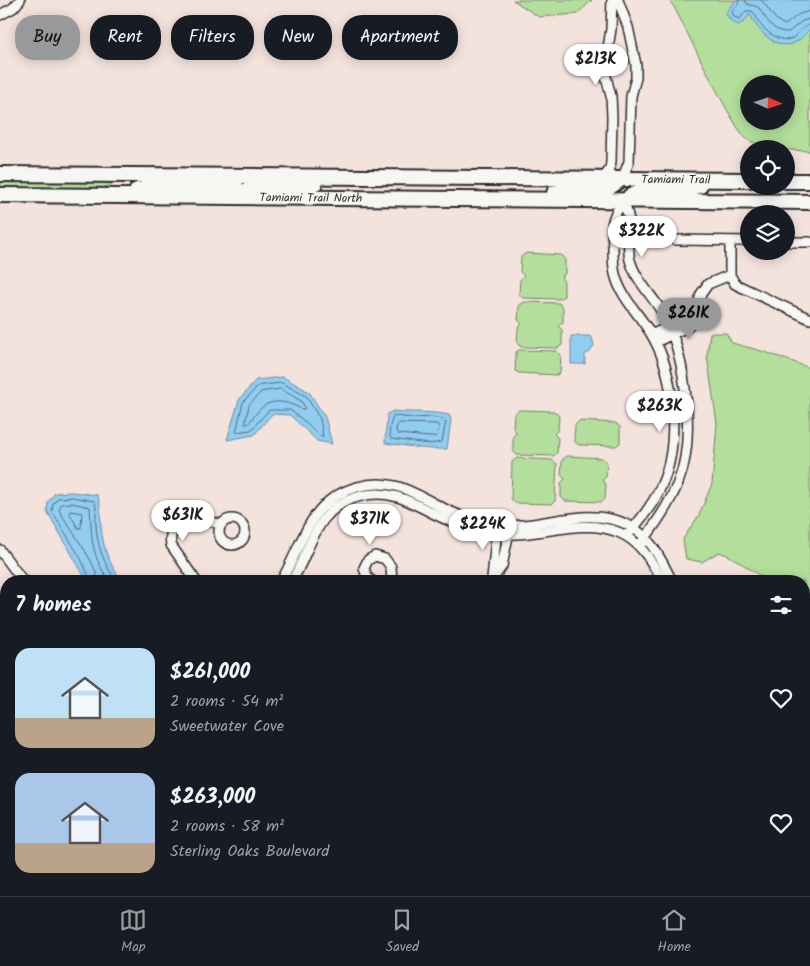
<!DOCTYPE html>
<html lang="en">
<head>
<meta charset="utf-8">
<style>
  :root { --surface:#171b24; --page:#242831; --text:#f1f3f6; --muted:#9ea1a6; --line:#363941; --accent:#98999b }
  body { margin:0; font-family:Kalam,sans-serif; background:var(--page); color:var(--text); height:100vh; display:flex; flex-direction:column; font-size:19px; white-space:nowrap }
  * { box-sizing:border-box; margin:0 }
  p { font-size:16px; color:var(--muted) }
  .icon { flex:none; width:28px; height:28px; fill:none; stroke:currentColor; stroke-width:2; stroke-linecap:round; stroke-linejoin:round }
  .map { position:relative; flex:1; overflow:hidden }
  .panel { position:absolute; left:0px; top:575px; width:810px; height:321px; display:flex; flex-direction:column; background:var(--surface); border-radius:20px 20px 0 0; box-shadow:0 2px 12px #0003 }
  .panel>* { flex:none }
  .guide { position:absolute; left:15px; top:15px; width:500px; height:45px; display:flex; gap:10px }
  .needle { width:32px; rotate:93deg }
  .tools { position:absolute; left:740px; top:75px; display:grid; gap:10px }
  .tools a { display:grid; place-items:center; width:55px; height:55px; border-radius:50%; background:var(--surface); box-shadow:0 2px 12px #0003; font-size:25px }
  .price { position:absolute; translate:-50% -42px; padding:0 11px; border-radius:18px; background:#fff; color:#222; font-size:16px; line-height:32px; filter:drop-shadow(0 1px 2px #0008) }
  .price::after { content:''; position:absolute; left:50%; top:30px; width:15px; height:11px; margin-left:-8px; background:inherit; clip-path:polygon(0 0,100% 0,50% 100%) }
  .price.on { background:var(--accent); color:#111 }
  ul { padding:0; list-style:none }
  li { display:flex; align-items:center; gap:15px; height:125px; padding:0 15px }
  li span { display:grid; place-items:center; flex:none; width:140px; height:100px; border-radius:15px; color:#555 }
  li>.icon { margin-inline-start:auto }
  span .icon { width:60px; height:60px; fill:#fffc; stroke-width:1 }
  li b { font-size:21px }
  h2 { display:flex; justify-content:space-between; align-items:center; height:60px; padding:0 15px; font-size:21px }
  .pill { padding:0 18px; border-radius:20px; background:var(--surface); box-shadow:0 2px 12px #0003; font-size:18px; line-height:45px }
  .pill.on { background:var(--accent); color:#111 }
  .dock { display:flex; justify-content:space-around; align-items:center; height:70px; border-top:1px solid var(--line); background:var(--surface); font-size:14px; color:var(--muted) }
  .dock a { display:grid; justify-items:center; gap:2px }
  .dock .on { color:var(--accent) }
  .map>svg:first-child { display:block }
  .green { fill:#b3de9b; stroke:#6f8463; fill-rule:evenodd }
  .water { fill:#91cdf1; stroke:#688ca2 }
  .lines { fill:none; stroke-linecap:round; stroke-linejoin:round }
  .shore { stroke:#546c7a; stroke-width:1 }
  .street-casing { stroke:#2b2b2b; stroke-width:12 }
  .primary-casing { stroke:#2b2b2b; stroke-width:18 }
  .street { stroke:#f6f6f2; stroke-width:9 }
  .primary { stroke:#f6f6f2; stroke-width:14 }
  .labels { text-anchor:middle; stroke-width:4.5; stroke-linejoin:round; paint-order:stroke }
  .street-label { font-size:12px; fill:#2b2b2b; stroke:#f6f6f2 }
</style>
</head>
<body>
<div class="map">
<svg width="810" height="896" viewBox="0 0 810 896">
  <rect width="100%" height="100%" fill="#f4e2dd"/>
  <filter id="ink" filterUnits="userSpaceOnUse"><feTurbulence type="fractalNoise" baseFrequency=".02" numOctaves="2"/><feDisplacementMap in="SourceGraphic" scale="10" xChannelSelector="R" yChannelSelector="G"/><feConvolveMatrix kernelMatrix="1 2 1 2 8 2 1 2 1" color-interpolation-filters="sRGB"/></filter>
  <g filter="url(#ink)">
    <path class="green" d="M513 0H592L577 14 539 17Z
      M669 0H810V151C789 150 768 150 748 140 735 133 685 27 674 7ZM749 84H786V121H749Z
      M0 182 114 183V184L99 189H0Z
      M526 253 561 255 565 260V274L561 277 564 282V296L560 299 523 298 519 294 520 280 524 276 520 272 521 257Z
      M524 302 559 303 563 308V322L558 326 562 330V345L558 348 521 347 517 343 518 328 522 324 518 320 519 306Z
      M710 333H726L732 343 765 352 810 368V591L804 589V581C794 581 781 584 772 581 752 574 739 558 719 552L702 562 686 559 683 539 699 515 712 484 717 423 707 356Z
      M519 350 557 351 561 355 560 372 557 375 519 373 515 371 516 352Z
      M519 410 554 411 559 416 558 430 554 434 558 438 557 453 554 456 517 455 513 451V436L517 433 513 428 514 414Z
      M579 421 616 423 620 427V443L616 446 579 445 574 441 575 425Z
      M567 456 602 458 607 462 606 477 602 480 606 484 605 499 602 502 565 501 561 497V483L565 479 561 475 562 460Z
      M517 458 552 460 557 464 555 501 552 504 515 503 511 499 512 462Z
      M200 890H802L790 896H191Z"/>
    <path class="water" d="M736 0H810V29C806 33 801 39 796 42 777 53 756 29 750 14L744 22 738 25 731 21 726 14 728 9Z
      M571 336H589L592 338 594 345 590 352 585 354V364H571Z
      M283 377 309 392 325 417 332 444 317 441 290 415 272 414 254 435 227 440 239 400 256 380Z
      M393 411C412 413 430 411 449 415L451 419 447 449H429L385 443 387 414Z
      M72 492 97 495C102 506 100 515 101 526 103 549 109 563 122 581H87L47 511 48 502 55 493Z"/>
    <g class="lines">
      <path class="shore" d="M739 0 738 4 732 12 734 17 740 19 746 11H752C756 15 757 20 760 24 767 33 784 45 794 37 800 32 803 26 810 25
        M745 0 747 4 758 7C767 19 772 33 789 32L802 21 810 19
        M761 0C770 8 772 20 785 25L799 14 810 11
        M282 383 306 396 320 419 323 436H319L308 424 290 410H269L251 430 236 432 243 402 258 386Z
        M281 389 301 401 305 407 304 409 302 410C293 403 274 398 264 406 258 410 253 418 248 424H245L249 405 261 392Z
        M394 416 413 418 432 417 444 419 446 421 442 442 429 444 391 439C388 433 390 421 394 416Z
        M399 423 437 424 439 426 437 436 430 437 398 434 396 431 397 425Z
        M71 511 82 513 81 528H78L70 514Z
        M91 581 80 557 52 511 53 504 58 498 72 497 94 501C98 508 95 517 96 525 97 547 104 563 116 581
        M98 581C97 563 68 527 59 510L61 504 72 503 90 507C92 538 90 553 109 581"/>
      <g class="street-casing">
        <path id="street" d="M618 0 628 27 636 65V78L631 96 629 162 622 179
          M0 15 13 8 20 0
          M603 179 610 169 611 162 612 117 611 96 606 77V61L611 29 612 0
          M623 200C625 207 629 215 629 222 630 235 627 248 630 260 636 282 656 299 666 319 686 361 696 439 678 483 669 505 656 524 642 542
          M623 200C620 206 614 214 613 221 611 229 613 239 613 248 613 256 613 266 615 274 621 300 645 319 656 343 675 380 679 446 662 484 655 502 643 517 630 532
          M676 240 749 241
          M730 241V275L735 284 810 319
          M786 242H810
          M652 335 697 311
          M656 342 687 327 694 320 701 294 708 284 730 275
          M219 532a13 13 0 1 1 26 0a13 13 0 1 1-26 0Z
          M0 550 23 581
          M492 579 497 527
          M196 581 171 545C166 516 203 517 221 525
          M281 581C304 544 307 501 357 487 396 476 417 496 449 511 464 518 481 523 497 525 541 530 586 504 628 525 651 536 661 560 672 581
          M292 581C312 547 315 507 361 496 397 487 419 509 450 521 464 527 478 530 494 533 535 540 579 516 618 532 640 541 651 560 662 581
          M372 581 367 577 364 568 368 560 375 556 385 559 391 567 392 581
          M491 581 502 566 509 531
          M804 639 810 640
          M0 684 6 679
          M0 713 6 720
          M0 727 6 735
          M0 759 6 753
          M0 772 6 767
          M804 811 810 815
          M804 833 810 837
          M804 845 810 849
          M65 890 75 893 85 890"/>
      </g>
      <g class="primary-casing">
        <g id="primary">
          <path id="s1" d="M0 174 749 180"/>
          <path d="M786 181H810"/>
          <path d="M137 190 157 186 225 187 235 184 238 176"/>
          <path d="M243 192 252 188 294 187 315 184"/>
          <path d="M554 193 577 189 602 190 610 187 620 180"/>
          <path id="s2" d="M0 195 810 202"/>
          <path d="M630 196 641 191H675L700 186"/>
        </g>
      </g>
      <use href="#street" class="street"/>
      <use href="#primary" class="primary"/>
    </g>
  </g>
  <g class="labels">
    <g class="street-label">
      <text dy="4" stroke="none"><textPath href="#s1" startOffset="676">Tamiami Trail</textPath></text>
      <text dy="4" stroke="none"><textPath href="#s2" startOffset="311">Tamiami Trail North</textPath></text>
    </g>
  </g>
</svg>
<div class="tools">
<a><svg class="needle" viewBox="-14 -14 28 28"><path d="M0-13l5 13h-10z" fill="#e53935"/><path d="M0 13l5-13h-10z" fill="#9ea1a6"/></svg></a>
<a><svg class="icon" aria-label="locate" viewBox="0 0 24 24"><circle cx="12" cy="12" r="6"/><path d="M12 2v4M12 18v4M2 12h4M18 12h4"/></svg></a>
<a><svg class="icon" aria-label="layers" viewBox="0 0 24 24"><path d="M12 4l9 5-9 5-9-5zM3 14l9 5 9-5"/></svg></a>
</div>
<b class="price" style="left:596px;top:86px">$213K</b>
<b class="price" style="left:642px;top:258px">$322K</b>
<b class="price on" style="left:689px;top:340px">$261K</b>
<b class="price" style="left:660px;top:433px">$263K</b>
<b class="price" style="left:183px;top:542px">$631K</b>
<b class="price" style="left:370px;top:546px">$371K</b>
<b class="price" style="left:483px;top:551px">$224K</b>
<div class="guide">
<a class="pill on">Buy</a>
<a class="pill">Rent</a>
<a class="pill">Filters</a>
<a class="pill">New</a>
<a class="pill">Apartment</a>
</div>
<section class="panel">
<h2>7 homes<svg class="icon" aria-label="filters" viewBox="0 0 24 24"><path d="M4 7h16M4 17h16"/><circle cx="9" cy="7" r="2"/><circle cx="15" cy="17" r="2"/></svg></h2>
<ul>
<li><span style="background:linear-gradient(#bfe0f5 70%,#b9a48a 0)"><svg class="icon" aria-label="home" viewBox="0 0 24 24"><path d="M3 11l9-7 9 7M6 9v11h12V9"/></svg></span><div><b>$261,000</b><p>2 rooms · 54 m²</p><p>Sweetwater Cove</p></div><svg class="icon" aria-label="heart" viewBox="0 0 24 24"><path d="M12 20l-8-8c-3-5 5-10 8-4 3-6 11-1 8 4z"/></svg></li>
<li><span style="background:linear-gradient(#a9c7e8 70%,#b9a48a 0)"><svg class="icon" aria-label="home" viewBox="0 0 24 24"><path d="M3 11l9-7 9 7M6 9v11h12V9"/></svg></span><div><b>$263,000</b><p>2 rooms · 58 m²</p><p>Sterling Oaks Boulevard</p></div><svg class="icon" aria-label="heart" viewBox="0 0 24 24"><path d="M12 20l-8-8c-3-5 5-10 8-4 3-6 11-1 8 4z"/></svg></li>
</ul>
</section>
</div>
<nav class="dock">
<a class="on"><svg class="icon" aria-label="map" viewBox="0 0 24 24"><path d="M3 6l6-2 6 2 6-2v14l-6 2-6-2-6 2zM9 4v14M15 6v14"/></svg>Map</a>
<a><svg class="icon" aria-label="saved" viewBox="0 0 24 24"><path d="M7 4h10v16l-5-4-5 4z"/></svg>Saved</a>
<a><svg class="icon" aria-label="home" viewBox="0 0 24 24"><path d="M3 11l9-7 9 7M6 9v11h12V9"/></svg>Home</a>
</nav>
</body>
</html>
